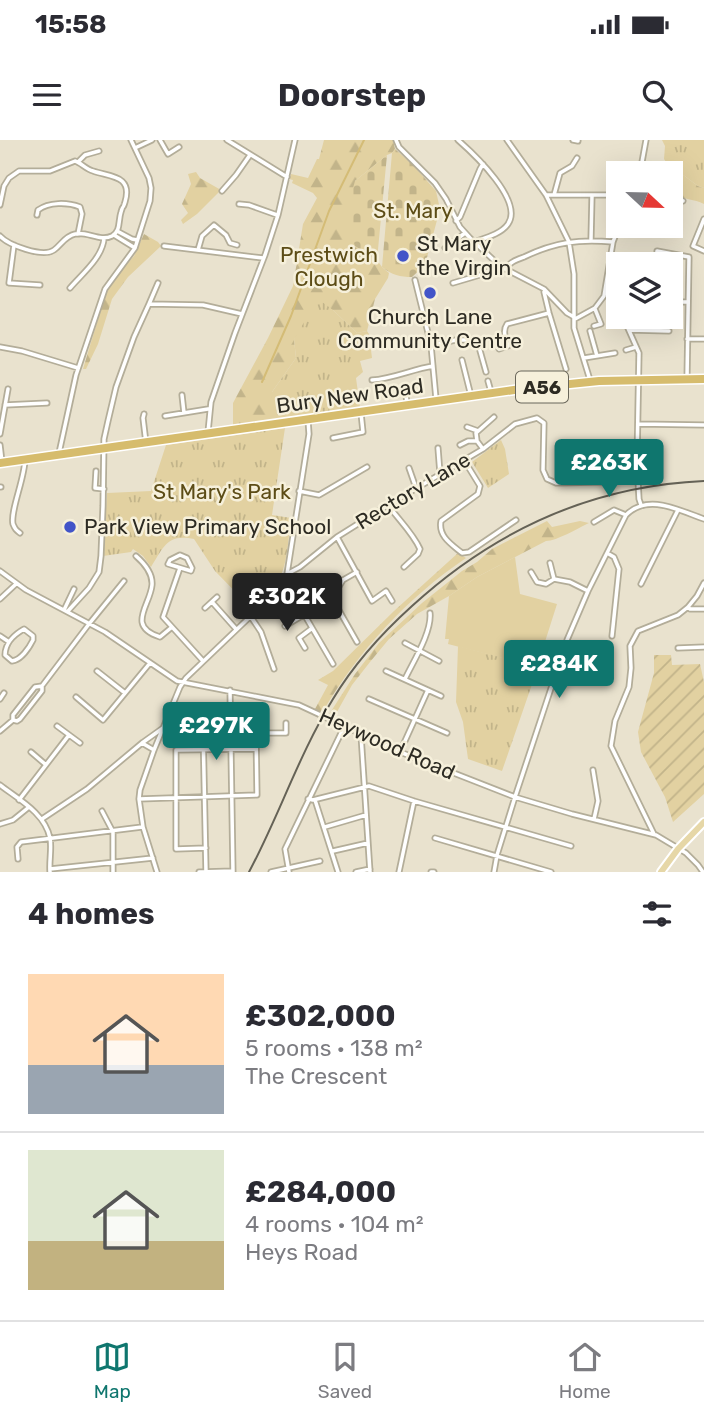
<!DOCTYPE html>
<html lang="en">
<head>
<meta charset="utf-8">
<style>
  :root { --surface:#fff; --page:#f2f2f3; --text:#2b2b33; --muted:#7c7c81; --line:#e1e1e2; --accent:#0f766e }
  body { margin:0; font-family:Rubik,sans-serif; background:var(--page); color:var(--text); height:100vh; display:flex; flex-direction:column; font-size:26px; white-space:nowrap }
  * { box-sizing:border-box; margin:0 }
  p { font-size:23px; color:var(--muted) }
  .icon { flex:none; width:38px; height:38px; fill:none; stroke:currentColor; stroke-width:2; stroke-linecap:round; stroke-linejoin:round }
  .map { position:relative; height:732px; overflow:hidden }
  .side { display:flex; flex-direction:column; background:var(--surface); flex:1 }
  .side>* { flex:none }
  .needle { width:46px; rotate:112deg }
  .buttons { position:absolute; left:606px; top:21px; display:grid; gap:14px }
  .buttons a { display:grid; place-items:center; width:77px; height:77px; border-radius:0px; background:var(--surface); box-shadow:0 7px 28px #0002; font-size:35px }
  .price { position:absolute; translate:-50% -60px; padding:0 16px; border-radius:7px; background:var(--accent); color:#fff; font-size:23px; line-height:46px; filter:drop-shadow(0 2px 4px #0008) }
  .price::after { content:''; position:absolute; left:50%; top:42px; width:21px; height:16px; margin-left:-10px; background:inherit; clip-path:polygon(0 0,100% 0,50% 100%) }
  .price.on { background:#222; color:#fff }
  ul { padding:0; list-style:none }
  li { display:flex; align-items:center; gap:21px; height:175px; padding:0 28px }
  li+li { border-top:2px solid var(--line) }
  li span { display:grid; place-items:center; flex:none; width:196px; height:140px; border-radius:0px; color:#555 }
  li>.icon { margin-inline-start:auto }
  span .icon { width:84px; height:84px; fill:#fffc; stroke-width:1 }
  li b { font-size:30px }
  h2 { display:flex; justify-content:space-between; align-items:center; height:84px; padding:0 28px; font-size:30px }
  .status { display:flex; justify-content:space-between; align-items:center; height:49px; padding:0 35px; background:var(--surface); direction:ltr }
  .status svg { height:19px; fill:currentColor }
  header { display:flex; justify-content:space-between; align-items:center; height:91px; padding:0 28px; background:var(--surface); font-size:32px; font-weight:700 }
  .tab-bar { display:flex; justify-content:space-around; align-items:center; height:98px; border-top:2px solid var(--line); background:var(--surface); font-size:19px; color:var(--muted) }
  .tab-bar a { display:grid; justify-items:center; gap:4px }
  .tab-bar .on { color:var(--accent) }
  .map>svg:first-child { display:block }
  .grass { fill:#e2d1a1 }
  .forest { fill:url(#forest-firs) }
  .cemetery { fill:url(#cemetery-stones) }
  .park { fill:url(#park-tufts) }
  .garden { fill:url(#garden-furrows) }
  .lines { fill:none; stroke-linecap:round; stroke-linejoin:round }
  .stream { stroke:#d4bc76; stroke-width:2 }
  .street-casing { stroke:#b3ad99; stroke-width:7 }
  .primary-casing { stroke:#fff; stroke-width:10 }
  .highway-casing { stroke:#fff; stroke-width:11 }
  .street { stroke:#fff; stroke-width:3.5 }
  .primary { stroke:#e6d7a7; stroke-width:6 }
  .highway { stroke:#d6bc6d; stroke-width:8 }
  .tram { stroke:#656256; stroke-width:2 }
  .poi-dot { fill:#4254c8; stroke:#f6f0db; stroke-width:2.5 }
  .labels { text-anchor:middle; stroke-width:5; stroke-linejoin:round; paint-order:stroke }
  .shield { fill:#f6f0db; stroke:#69665a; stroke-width:2 }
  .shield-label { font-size:19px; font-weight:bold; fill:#2d2b23 }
  .park-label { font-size:21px; fill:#5c4c16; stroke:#f6f0db }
  .poi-label { font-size:21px; fill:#2d2b23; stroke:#f6f0db; text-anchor:start }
  .street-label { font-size:21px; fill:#2d2b23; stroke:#f6f0db }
</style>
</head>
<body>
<div class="status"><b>15:58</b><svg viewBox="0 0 49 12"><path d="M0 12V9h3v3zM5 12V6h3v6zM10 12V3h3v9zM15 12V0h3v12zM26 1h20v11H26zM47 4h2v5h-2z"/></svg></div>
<header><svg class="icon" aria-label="menu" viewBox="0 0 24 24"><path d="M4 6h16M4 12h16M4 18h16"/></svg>Doorstep<svg class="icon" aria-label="search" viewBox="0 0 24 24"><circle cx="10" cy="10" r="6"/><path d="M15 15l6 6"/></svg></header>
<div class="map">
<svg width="704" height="732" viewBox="0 0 704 732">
  <defs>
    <pattern id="forest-firs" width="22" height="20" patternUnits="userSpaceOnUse" patternTransform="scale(1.75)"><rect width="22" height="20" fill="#e2d1a1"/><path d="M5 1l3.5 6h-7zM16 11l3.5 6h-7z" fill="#c2b48a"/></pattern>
    <pattern id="cemetery-stones" width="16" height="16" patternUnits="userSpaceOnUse" patternTransform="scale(1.75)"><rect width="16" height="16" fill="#e2d1a1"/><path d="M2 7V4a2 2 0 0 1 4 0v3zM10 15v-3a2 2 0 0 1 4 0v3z" fill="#c2b48a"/></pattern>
    <pattern id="park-tufts" width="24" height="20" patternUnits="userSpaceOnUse" patternTransform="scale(1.75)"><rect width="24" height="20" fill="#e2d1a1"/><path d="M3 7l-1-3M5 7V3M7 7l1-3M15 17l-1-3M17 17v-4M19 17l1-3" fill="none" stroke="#c2b48a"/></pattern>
    <pattern id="garden-furrows" width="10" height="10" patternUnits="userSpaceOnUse" patternTransform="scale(1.75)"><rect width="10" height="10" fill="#e2d1a1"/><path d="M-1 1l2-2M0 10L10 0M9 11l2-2" fill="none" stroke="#c2b48a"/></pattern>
  </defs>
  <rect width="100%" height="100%" fill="#e9e2ce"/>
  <path class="grass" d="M515 417 520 454 557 464 537 527 448 504 449 499H445L449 456 477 437Z"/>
  <path class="forest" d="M324 0H393L395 9 392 13 387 15 355 41V106L377 120 382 127 389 133 388 138 375 159 367 191 357 193 333 170 294 199 296 218 272 252V280L233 286V263L268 198 293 146 303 84 317 58 313 53 292 43 293 40 289 39 291 34 308 38 317 19H319Z
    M666 22 698 46 704 48V64C683 54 670 65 670 33H658L654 29Z
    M196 32 200 38 221 50 197 74 183 84 181 80 188 73 182 64 191 44 188 34Z
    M144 94 158 102 161 106 128 137 112 159 98 204 86 229H83L107 149 111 142 134 116Z
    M547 381 552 387 580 381 589 383C578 388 557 401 546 401L477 437 449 456 417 474 389 499 370 522 352 545 333 579 328 576 355 534 379 503 422 463 462 431 477 422 492 409Z
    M458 413 466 418C407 458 358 511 322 573L315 569 328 545 318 540 333 531 394 471Z"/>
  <path class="cemetery" d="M395 9 413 25 436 51 440 69 425 125 412 137C400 137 392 135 382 127L392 13Z
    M387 15 377 120 355 106 345 76 355 41Z"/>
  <path class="park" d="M662 0H704V48L698 46 666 22 664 19 665 6Z
    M318 159 333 170 357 193 367 191 369 194 372 218 360 221 363 232 356 238 360 267 272 280V252L296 218 294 199Z
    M285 288 272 375 291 378C288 399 288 427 276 445 270 454 260 462 252 469L215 431 194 399C167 393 163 408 151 427L143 416 133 409 131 412 103 416 107 353 151 351 166 305Z
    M501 300 505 309 509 334 488 348 472 322Z
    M458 506 538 527 502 631 468 619 463 582 456 562Z"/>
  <path class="garden" d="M654 515H671L672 525 700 524 704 542V654L673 682 665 657 641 612 638 592 654 533Z"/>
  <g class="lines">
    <path class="stream" d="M262 242 291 176 329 71 364 0"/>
    <g class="street-casing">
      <path id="street" d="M160 0 168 14 179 7
        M227 0 287 37
        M396 0 399 7 435 43 446 59 460 87 470 98 500 126 544 149 567 173 574 177
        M458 0C474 14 524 61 508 84 501 94 485 98 474 102
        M507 0 546 55 569 102 574 134V188L590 240
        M573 0 578 1
        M135 8 152 0
        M78 22 85 15 99 11
        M641 26 650 28 655 33
        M640 33 646 0
        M222 51 236 35 250 15
        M670 52 675 58 683 61
        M546 55H618
        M554 55 560 33 572 26 577 18
        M239 64 249 65 277 75
        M0 65 4 46 9 38 19 31H50L75 21C81 23 86 29 93 31 110 37 133 35 125 62 122 72 124 62 121 72 118 81 121 91 112 96 100 102 87 91 75 94 65 96 61 105 54 110 43 118 8 105 0 96
        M37 75 38 70C49 62 67 62 80 67L82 74 78 94
        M704 79 693 106 704 111
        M456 81 460 77 480 29 483 24
        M117 91 132 99 137 100
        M114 95 135 108
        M591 99 592 56
        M14 105 9 143 40 145
        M164 106 263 118
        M445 108 465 93
        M198 110 202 96 214 85 226 95 230 103 237 105
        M657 124V111L689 117 687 238
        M505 129C510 122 516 120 524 117 555 102 579 99 613 102
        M415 140 431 205 436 259
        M453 143 480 135 500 126
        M70 148C82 134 102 118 104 99
        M544 152 549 173 566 229
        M606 152 614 160 618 167
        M670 162H688
        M149 164 158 143
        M623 177 639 213 637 321 639 359 641 365
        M575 179 595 168 604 156 613 102 619 86
        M594 186 601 184 595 169
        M629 190 669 191
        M590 191 597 216
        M687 199H704
        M431 205 456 200H477L486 232
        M0 207 22 211 78 228
        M499 209 508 206C506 199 502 191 507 184L549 173
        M626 210 636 207
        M584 218 615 213
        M462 220 471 256
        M520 237 521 249
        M372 240C392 239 413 229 433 226
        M488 241 491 252
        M405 246 407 264
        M182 255 184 273
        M5 265 47 263
        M144 274 143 278 146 303
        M165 276 208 269
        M638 284 704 285
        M467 287 478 291
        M208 292 211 262 235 193 265 115 278 75 295 0
        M0 294 8 249
        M333 298 363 292 361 273
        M0 305 2 322
        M460 305 468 301H477
        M438 308 440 334
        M483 309 477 301 476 293 494 277
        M59 313 76 235 105 149 135 108 150 61 151 48 149 38 131 0
        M601 318 604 342
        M464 320 480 346 478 354 441 381C438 396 451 404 462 413L469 412 516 380
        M409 328 416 348
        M96 331 95 348 104 349
        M0 347H1
        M299 351 319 355 367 327
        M388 365C398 379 413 393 420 409L418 414 404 427
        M594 382 614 370 626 375
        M20 393C16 390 15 389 13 384 10 371 25 338 25 319
        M337 397 372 461 386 451 392 461
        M607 413 614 417 619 429 612 496
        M180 415 187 418 192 428 191 431 168 424 170 420Z
        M136 416C144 423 153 433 152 445 150 466 126 486 160 497L172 487
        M550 423 554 439
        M180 428 163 477 203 521
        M0 431 26 450 105 492 177 541 299 565 400 612 515 657 572 674 656 695 686 713 698 725 703 732
        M531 432 537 442 546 444 554 439 570 442 588 451
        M287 434 309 294 308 280
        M641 444 678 370
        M332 458 357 502
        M0 459 16 444
        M212 462 236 489
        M688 467 690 469H704
        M205 468 217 457
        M64 470 74 449
        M68 471 89 448 99 432 101 416 103 366 104 299 108 281 116 247 134 197 149 164 203 165 242 174
        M304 474 333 524
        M251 477 261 492 274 529
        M285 486 332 458 343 440 357 432
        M24 489 33 496V500C29 508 21 520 12 521L5 515C5 503 15 494 24 489Z
        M0 496 9 502
        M405 503 439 521
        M305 508 299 498 311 489
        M678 508 704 507
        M97 531 125 553
        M386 531 441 556
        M405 539C413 522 432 492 430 473
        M230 550 233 732
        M76 557 103 580 150 523
        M0 559 4 553
        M369 559 447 593
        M13 580 17 581 20 579 42 551V546L89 484 124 441
        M57 586 80 603
        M203 587 206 732
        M0 591 13 580V575L35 547 42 546
        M361 595 370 732
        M142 603 154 610
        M31 612 45 624
        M400 612 428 550
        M593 630 598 661 594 679
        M0 645C18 659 45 673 50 698 52 708 49 721 50 732
        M139 659 257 655 256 593H286V583
        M308 659 313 660 369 646 414 661 571 706
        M19 660 69 595
        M315 660 338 732
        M102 671 113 692V732
        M42 679 87 649 142 603 163 588
        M0 684 13 680 29 667
        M325 687 366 675
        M654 694 611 606 615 581 629 547 631 528 630 506 638 491 678 475 688 467 697 456 704 443
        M435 698 551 732
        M206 708 176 709V610L256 609
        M333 711 368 703
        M18 719 17 707 21 702 142 687
        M50 729 153 718
        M157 732 143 687 139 659 140 650 154 610 180 547 186 538 256 471 279 448 287 434 300 427 337 397 388 365 483 309 515 284 537 278 544 283 543 330 547 339 556 343 604 342 637 333
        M199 732 233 731
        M271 732 320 721
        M289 732 285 709 344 587
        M356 732 370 729
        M399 732 414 661
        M431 732H434
        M494 732 497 715 515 657 567 500 588 451 626 375C648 353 678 370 704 379"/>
    </g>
    <g class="primary-casing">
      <path id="primary" d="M661 732 678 709 704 682"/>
    </g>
    <g class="highway-casing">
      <path id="highway" d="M0 323 521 249 599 241 704 239"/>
    </g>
    <use href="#street" class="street"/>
    <use href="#primary" class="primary"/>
    <use href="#highway" class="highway"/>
    <path class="tram" d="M249 732C279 676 299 614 333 559 354 524 381 494 412 466 495 390 590 346 704 341"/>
  </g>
  <g class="poi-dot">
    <circle cx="403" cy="116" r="7"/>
    <circle cx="430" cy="153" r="7"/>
    <circle cx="70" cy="387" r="7"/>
  </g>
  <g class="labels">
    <rect class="shield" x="516" y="231.5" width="52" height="31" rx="5"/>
    <g class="shield-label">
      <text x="542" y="254">A56</text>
    </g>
    <g class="park-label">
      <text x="413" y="78">St. Mary</text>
      <text x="329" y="122">Prestwich<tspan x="329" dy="24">Clough</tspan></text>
      <text x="222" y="359">St Mary's Park</text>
    </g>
    <g class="poi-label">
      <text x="417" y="111">St Mary<tspan x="417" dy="24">the Virgin</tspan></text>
      <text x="430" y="184" text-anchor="middle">Church Lane<tspan x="430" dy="24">Community Centre</tspan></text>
      <text x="84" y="394">Park View Primary School</text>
    </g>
    <g class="street-label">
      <text transform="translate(350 256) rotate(-8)" y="7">Bury New Road</text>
      <text transform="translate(413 351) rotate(-31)" y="7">Rectory Lane</text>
      <text transform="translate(387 604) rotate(24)" y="7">Heywood Road</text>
    </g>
  </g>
</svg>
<div class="buttons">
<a><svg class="needle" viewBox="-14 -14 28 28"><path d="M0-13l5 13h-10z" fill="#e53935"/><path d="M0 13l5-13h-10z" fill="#7c7c81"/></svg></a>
<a><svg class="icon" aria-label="layers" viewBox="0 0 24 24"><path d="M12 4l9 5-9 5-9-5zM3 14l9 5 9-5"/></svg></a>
</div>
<b class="price" style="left:609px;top:359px">£263K</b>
<b class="price on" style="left:287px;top:493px">£302K</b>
<b class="price" style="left:559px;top:560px">£284K</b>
<b class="price" style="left:216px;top:622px">£297K</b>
</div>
<section class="side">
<h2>4 homes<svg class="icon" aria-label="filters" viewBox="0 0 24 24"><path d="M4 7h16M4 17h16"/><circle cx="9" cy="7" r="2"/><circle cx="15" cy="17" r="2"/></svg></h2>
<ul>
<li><span style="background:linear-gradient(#ffd9b3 65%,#9aa5b1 0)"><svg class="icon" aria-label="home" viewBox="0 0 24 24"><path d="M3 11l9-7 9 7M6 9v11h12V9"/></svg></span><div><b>£302,000</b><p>5 rooms · 138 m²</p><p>The Crescent</p></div></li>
<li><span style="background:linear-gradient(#dfe7d0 65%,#c2b280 0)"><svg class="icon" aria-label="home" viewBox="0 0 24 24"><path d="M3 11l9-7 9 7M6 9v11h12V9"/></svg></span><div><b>£284,000</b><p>4 rooms · 104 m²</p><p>Heys Road</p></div></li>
</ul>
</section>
<nav class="tab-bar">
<a class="on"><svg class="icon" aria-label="map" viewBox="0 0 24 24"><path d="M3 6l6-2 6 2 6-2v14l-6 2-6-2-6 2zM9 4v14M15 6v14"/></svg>Map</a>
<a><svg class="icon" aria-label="saved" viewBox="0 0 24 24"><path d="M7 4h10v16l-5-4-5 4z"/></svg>Saved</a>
<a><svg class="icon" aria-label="home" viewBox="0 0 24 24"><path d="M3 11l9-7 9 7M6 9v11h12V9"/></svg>Home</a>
</nav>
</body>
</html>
